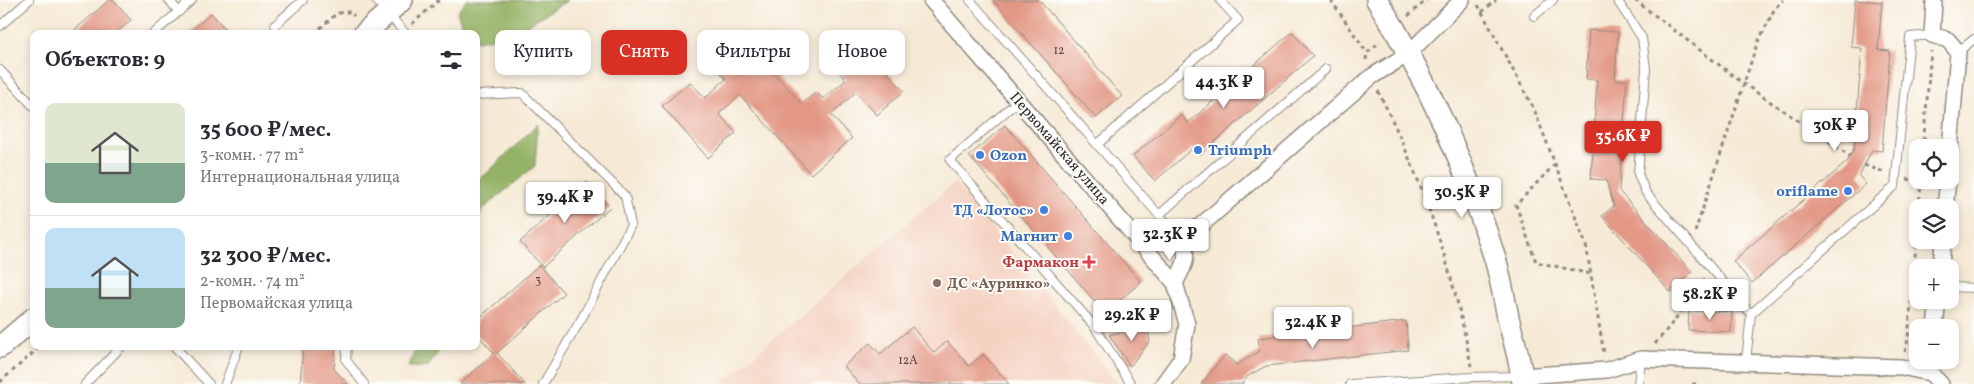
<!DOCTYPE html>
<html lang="ru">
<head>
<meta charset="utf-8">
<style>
  :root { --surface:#fff; --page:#f7f7f7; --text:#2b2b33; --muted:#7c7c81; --line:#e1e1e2; --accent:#d93025 }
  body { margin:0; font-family:Vollkorn,serif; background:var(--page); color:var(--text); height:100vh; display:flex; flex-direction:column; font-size:19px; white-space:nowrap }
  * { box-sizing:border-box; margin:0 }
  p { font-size:16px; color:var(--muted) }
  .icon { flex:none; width:28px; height:28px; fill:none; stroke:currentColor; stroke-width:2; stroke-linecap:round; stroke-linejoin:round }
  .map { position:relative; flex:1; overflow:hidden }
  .details { position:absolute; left:30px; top:30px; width:450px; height:320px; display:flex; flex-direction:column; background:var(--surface); border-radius:10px; box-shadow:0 2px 8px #0003 }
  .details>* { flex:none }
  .guide { position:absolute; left:495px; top:30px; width:475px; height:45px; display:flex; gap:10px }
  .buttons { position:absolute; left:1909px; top:139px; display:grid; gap:10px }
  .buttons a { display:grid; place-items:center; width:50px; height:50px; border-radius:10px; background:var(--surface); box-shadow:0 2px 8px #0003; font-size:25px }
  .price { position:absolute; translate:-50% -42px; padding:0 11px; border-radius:5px; background:#fff; color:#222; font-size:16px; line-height:32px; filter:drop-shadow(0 1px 2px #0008) }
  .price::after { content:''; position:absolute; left:50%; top:30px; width:15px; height:11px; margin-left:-8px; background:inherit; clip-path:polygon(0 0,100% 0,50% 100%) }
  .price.on { background:var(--accent); color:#fff }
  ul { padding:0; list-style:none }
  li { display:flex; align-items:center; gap:15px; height:125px; padding:0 15px }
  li+li { border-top:1px solid var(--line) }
  li span { display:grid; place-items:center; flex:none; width:140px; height:100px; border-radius:10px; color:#555 }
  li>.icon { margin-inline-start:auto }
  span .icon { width:60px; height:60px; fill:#fffc; stroke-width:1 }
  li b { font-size:21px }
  h2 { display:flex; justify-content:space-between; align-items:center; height:60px; padding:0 15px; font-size:21px }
  .tag { padding:0 18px; border-radius:10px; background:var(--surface); box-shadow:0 2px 8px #0003; font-size:18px; line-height:45px }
  .tag.on { background:var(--accent); color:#fff }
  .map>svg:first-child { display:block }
  .built { fill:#f5d3c2 }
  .forest { fill:#94b265; stroke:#606e48 }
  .building { fill:#e39885 }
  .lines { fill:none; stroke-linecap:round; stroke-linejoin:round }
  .lane-casing { stroke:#908a80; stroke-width:10 }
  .street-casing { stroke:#908a80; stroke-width:18 }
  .secondary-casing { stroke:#908a80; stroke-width:24 }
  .path { stroke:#908a80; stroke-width:3; stroke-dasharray:4 4; stroke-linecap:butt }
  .lane { stroke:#fff; stroke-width:8 }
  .street { stroke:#fff; stroke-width:15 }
  .secondary { stroke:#fff; stroke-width:21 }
  .shop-dot { fill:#3f7fe0; stroke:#fdfcf7; stroke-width:2 }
  .health-dot { fill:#e0444e; stroke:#fdfcf7; stroke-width:2 }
  .education-dot { fill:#8d6e63; stroke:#fdfcf7; stroke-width:2 }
  .labels { text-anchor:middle; stroke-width:4; stroke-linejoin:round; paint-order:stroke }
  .number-label { font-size:12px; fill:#594642 }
  .street-label { font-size:15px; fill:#2b2b2b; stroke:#fdfcf7 }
  .shop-label { font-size:15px; font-weight:bold; fill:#366cbe; stroke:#fdfcf7; text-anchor:end }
  .health-label { font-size:15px; font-weight:bold; fill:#be3a42; stroke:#fdfcf7; text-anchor:end }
  .education-label { font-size:15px; font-weight:bold; fill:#785e54; stroke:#fdfcf7; text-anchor:start }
</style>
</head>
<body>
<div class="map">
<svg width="1974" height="384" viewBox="0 0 1974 384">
  <rect width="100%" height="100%" fill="#fdfcf7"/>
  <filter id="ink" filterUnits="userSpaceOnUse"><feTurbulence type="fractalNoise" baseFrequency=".02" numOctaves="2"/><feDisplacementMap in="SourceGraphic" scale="10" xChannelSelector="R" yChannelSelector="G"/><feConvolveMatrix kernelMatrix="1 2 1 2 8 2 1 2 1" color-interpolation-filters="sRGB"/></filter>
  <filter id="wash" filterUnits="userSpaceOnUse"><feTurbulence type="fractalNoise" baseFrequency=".0096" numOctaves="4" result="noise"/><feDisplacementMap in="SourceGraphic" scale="20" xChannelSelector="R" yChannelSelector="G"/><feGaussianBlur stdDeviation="1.12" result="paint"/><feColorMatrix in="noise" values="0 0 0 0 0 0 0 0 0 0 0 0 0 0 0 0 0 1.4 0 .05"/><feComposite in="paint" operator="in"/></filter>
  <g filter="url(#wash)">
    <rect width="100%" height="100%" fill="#f6e9d5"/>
    <path class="built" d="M955 182 1119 384H721Z"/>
    <path class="forest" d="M467 0H568L511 35 476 41V34H465L457 12Z
      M538 124 535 166 483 209 476 226V180L484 176Z
      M417 346H442L428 367H408Z"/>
    <g id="blocks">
      <path class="building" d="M109 0H114L131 20 115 34H70Z
        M993 0H1039L1122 96 1096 118Z
        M1855 0 1882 2 1878 50 1890 51 1882 151 1872 150 1859 176 1866 184 1752 283 1733 261 1847 162 1854 149 1862 48 1851 47Z
        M211 13 230 34H188Z
        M1589 30 1618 32 1615 80H1627L1619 191 1692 272 1670 292 1602 216 1614 206 1606 180 1591 179 1597 80 1586 79Z
        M1292 32 1313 56 1200 155 1194 147 1155 181 1133 156 1181 115 1188 123Z
        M743 39 802 104 816 92 823 99 846 80 832 64 859 40 904 91 877 115 856 92 831 115 852 138 811 174 740 95 719 114 736 133 708 158 662 106 690 82 705 98 726 79 714 65Z
        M1005 125 1141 282 1105 313 969 156Z
        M587 182 610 207 543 267 520 242Z
        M539 265 564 293 497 353 525 384H460L494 353 476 333V321Z
        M1689 310 1732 312 1731 332 1688 330Z
        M1406 321 1408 350 1266 366 1248 376 1242 384H1201L1225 355 1237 365 1260 351 1258 338Z
        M1147 325 1150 341 1130 366 1109 335Z
        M912 327 934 353 947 341 969 366 983 354 1009 384H859L844 366 870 343 880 354Z
        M303 346H336L334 369 348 384H300Z"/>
    </g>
  </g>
  <g filter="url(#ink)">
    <use href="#blocks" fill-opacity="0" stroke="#908a80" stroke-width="1"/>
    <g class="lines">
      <g class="lane-casing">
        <path id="lane" d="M169 0 179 12
          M376 0 406 34
          M970 0 1159 215 1183 241
          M1617 0 1642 38 1646 69 1638 174 1646 193 1751 314
          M1534 16 1553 0
          M275 25 303 0
          M0 26 29 0
          M153 34 192 0
          M1958 52 1974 39
          M0 70 34 107
          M476 95 522 93 625 196 631 225 583 316 543 384
          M1019 100 950 160 1094 326 1131 384
          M1098 144 1238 20 1220 0
          M1159 215 1326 69
          M1950 287 1974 288
          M174 346 209 384
          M347 346 346 360 364 384
          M1746 361 1751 314 1895 186 1910 37 1932 35
          M85 384 122 346
          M225 384 239 346
          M1350 384 1473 377 1520 376
          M1638 384 1641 359"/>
      </g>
      <g class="street-casing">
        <path id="street" d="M931 0 1175 283 1187 324 1181 359 1163 384
          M1934 3 1932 35 1948 40 1958 52 1950 149
          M1945 208 1948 180
          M1941 268 1943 240
          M1175 283C1184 266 1189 260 1183 241L1371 77 1408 54 1462 0
          M1935 328 1938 300
          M1932 360 1930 373 1941 384
          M1522 376 1607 370 1641 359 1901 367 1930 373"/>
      </g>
      <g class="secondary-casing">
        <path id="secondary" d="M1377 0C1428 81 1468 170 1496 262 1501 280 1504 299 1508 317 1513 339 1521 362 1523 384
          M364 34 402 0
          M0 347 34 318"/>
      </g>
      <path class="path" d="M1331 0 1367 53
        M1635 0 1744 84 1850 156
        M1478 5 1534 109 1586 245 1604 354
        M1482 12 1496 0
        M1408 16 1427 0
        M412 24 439 0
        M314 34 337 13 351 12 354 16
        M1366 60 1367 53 1380 42
        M1378 91C1422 178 1454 271 1471 366
        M1923 148 1931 51
        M1555 164 1516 205 1536 262 1591 274
        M1864 165 1884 172
        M1907 179 1921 182
        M1919 208 1921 181
        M1695 232 1757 44 1775 8 1783 0
        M1655 344 1674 321 1704 279
        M1905 352 1908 339 1918 222
        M0 382 41 346
        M1692 384H1697"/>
      <use href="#lane" class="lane"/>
      <use href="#street" class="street"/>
      <use href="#secondary" class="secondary"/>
    </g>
  </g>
  <g class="shop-dot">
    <circle cx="1198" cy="150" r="5"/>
    <circle cx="980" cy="155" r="5"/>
    <circle cx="1848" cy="191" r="5"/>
    <circle cx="1044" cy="210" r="5"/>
    <circle cx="1068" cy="236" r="5"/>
  </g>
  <path class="health-dot" d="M1086.5 254.5h5v5h5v5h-5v5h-5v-5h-5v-5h5z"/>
  <circle class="education-dot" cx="937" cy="283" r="5"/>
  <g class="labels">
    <g class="number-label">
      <text x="1059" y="54">12</text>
      <text x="538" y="284">3</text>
      <text x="908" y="364">12А</text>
    </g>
    <g class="street-label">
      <text transform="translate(1060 148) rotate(49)" y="5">Первомайская улица</text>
    </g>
    <g class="shop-label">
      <text x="1208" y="155" text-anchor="start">Triumph</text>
      <text x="990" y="160" text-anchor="start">Ozon</text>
      <text x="1838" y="196">oriflame</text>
      <text x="1034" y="215">ТД «Лотос»</text>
      <text x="1058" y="241">Магнит</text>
    </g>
    <g class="health-label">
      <text x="1079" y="267">Фармакон</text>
    </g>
    <g class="education-label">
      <text x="947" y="288">ДС «Ауринко»</text>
    </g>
  </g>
</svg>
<div class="buttons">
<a><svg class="icon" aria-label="locate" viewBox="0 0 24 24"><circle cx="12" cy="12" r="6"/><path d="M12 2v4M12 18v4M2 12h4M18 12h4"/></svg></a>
<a><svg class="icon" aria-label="layers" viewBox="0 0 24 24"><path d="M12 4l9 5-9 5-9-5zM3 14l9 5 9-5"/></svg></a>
<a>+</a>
<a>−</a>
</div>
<b class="price" style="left:1224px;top:109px">44.3K ₽</b>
<b class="price" style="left:1835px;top:152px">30K ₽</b>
<b class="price on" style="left:1623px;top:163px">35.6K ₽</b>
<b class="price" style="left:1462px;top:219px">30.5K ₽</b>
<b class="price" style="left:565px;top:224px">39.4K ₽</b>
<b class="price" style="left:1170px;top:261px">32.3K ₽</b>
<b class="price" style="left:1710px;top:321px">58.2K ₽</b>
<b class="price" style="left:1132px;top:342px">29.2K ₽</b>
<b class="price" style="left:1313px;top:349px">32.4K ₽</b>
<div class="guide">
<a class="tag">Купить</a>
<a class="tag on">Снять</a>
<a class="tag">Фильтры</a>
<a class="tag">Новое</a>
</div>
<section class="details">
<h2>Объектов: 9<svg class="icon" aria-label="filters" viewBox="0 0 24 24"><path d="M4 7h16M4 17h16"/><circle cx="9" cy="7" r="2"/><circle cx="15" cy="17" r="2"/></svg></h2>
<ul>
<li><span style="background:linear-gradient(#dfe7d0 60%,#7fa58c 0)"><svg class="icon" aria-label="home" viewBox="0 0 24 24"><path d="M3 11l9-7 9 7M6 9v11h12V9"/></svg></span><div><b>35 600 ₽/мес.</b><p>3-комн. · 77 m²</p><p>Интернациональная улица</p></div></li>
<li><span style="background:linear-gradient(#bfe0f5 60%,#7fa58c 0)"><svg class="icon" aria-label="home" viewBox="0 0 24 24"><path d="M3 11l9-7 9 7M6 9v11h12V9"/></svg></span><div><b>32 300 ₽/мес.</b><p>2-комн. · 74 m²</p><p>Первомайская улица</p></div></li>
</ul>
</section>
</div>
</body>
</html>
